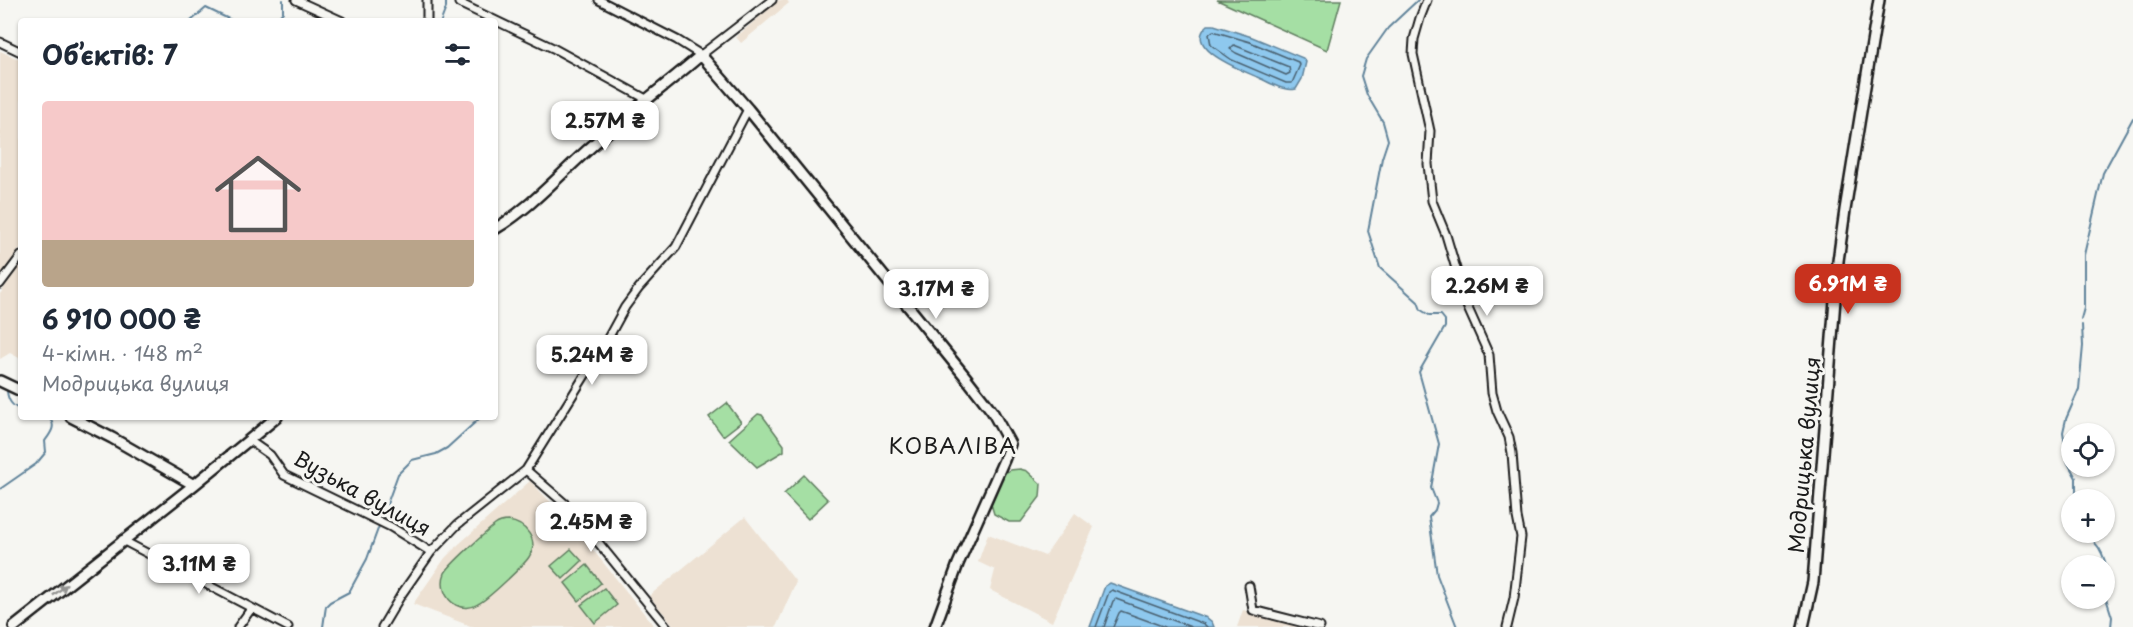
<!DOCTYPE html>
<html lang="uk">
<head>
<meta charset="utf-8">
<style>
  :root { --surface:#fff; --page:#f2f2f3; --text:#1f2937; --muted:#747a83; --accent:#c8321e }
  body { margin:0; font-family:"Playpen Sans",sans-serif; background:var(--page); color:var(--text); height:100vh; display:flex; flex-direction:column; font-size:22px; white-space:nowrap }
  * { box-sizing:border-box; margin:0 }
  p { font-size:20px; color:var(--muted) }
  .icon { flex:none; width:33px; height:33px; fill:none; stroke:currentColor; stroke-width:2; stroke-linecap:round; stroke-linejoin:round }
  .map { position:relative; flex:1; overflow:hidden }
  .side { position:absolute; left:18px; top:18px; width:480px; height:402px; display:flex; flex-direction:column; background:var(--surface); border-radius:6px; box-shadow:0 2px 4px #0004 }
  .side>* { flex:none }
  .buttons { position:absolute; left:2061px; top:423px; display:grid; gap:12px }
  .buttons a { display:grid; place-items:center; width:54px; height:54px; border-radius:50%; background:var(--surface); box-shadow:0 2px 4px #0004; font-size:30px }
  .price { position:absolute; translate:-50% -51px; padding:0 14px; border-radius:12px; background:#fff; color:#222; font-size:20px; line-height:39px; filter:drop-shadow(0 2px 3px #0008) }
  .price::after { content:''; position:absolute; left:50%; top:36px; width:18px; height:14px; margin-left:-9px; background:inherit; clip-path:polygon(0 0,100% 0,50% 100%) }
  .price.active { background:var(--accent); color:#fff }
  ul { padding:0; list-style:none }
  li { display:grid; align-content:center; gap:12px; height:318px; padding:0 24px }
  li span { display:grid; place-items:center; height:186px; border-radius:6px; color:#555 }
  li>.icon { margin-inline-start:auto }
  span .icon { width:108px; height:108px; fill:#fffc; stroke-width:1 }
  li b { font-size:26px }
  h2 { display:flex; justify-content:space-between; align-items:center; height:72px; padding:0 24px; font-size:26px }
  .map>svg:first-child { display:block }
  .built { fill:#ede1d3 }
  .green { fill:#a5dfa4; stroke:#607e60; stroke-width:1.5 }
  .water { fill:#8ec8ee; stroke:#60839a; stroke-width:1.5 }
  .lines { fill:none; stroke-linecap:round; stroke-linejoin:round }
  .shore { stroke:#4a6170; stroke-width:1.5 }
  .stream { stroke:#60839a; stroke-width:2 }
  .street-casing { stroke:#1c1c1c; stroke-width:11 }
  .secondary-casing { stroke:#1c1c1c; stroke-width:14 }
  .street { stroke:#f6f6f2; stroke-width:7 }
  .secondary { stroke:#f6f6f2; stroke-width:9 }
  .oneway { fill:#949492 }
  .labels { text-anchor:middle; stroke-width:6; stroke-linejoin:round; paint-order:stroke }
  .street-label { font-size:21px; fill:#1c1c1c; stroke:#f6f6f2 }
  .neighbourhood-label { font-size:22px; letter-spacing:1.5px; fill:#1c1c1c; stroke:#f6f6f2 }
</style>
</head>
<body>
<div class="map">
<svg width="2133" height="627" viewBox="0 0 2133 627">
  <rect width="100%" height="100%" fill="#f6f6f2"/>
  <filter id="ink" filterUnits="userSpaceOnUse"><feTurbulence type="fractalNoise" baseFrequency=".0167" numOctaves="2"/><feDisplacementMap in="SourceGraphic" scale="12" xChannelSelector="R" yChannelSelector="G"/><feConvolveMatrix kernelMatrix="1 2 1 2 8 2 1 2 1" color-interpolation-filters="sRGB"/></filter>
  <g filter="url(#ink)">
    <path class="built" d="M779 0H787L789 3 741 43 736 37Z
      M0 51 21 60V247L0 277Z
      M21 264V359L10 353 0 359V294Z
      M530 481 572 524 655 627H473L413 604 445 558 459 544Z
      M1075 513 1094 527 1052 622 990 590 995 570 978 562 988 534 1045 556Z
      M745 517 796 582 776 627H675L649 596Z
      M1243 610 1310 627H1237Z"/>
    <path class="green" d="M1217 0H1341L1327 50Z
      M727 403 741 422 723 436 709 417Z
      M758 414 762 415 784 445V451L757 467 729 440Z
      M1020 469 1027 471 1041 484 1040 497 1021 522H1009L994 514 991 504 1003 474 1010 470Z
      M804 475 828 500 808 519 784 494Z
      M508 521C525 523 540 540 529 557 523 566 488 599 478 604 472 608 463 609 456 605 445 599 440 585 445 573 449 565 486 532 495 525 499 522 504 521 508 521Z
      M571 549 582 561 563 579 551 566Z
      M587 565 601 583 579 601 565 583Z
      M604 588 617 605 595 623 581 605Z"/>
    <path class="water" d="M1208 25H1214L1252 37 1303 58 1306 62 1302 79 1296 89C1283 92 1269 82 1257 77 1242 70 1181 48 1208 25Z
      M1110 583 1207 618 1212 622 1214 627H1090L1105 586Z"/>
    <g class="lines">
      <path class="shore" d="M1213 31 1250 42 1298 62 1300 65 1292 83H1286L1232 60 1211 45 1209 34Z
        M1234 45 1289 67 1290 73 1286 75 1236 53 1230 49Z
        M1096 627 1109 592 1112 590 1204 624 1207 627
        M1104 627 1113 601 1116 599 1191 627
        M1113 627 1119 613 1121 611 1165 627"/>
      <path class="stream" d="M1418 0 1388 28 1366 59 1361 76 1367 95 1383 122 1388 140 1382 158 1368 231 1380 268 1418 302 1421 310 1429 315H1441L1445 320V327L1419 372 1439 444 1431 488 1437 503 1435 510 1429 517 1437 575 1457 627
        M191 21 206 8 233 21
        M275 21 283 12V0
        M441 21 446 8V0
        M2081 319 2084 308V255L2103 173 2133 118
        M7 391C8 401 12 406 21 410
        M0 489 36 464 46 452 45 441C51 433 58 424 47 417
        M2076 500V478L2068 463 2063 432 2066 419 2079 389 2083 346 2082 325
        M2087 532C2090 539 2095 542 2099 548 2106 560 2113 584 2105 595L2112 617 2111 627
        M323 627 326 606 330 602 349 592 367 559 398 474 412 460 436 454 447 448 481 417"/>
      <g class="street-casing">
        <path id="street" d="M296 0 342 21
          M599 0 677 40 701 55 772 0
          M1427 0 1420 18 1414 39 1413 54 1430 131 1428 164 1432 201 1446 235 1467 306 1489 355 1492 393 1497 411 1509 437 1512 453 1517 517 1521 537 1514 598 1507 627
          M459 3 553 48 648 100
          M427 21V0
          M0 42 21 52
          M0 284 21 256
          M250 441 270 455 284 475 391 527 431 552
          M526 470 571 509 667 627
          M122 540 288 627
          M1249 586 1253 610 1320 627
          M238 627 251 609
          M382 627 401 595 431 552 457 525 526 470 607 340 625 307 639 288 676 247 748 109"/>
      </g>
      <g class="secondary-casing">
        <path id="secondary" d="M495 229C532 207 560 174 592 146 627 114 665 86 701 55L748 109 964 375 992 411 1010 444 1004 460 958 564 935 627
          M0 381 21 391
          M71 417 112 438 194 485
          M14 627 194 485 277 417
          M1803 627 1813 582 1838 261 1845 210 1879 0"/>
      </g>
      <use href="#street" class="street"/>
      <use href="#secondary" class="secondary"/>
    </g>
    <defs><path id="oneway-solid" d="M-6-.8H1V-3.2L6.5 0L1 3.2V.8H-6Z" transform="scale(1.5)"/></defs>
    <use class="oneway" href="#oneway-solid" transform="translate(60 590) rotate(-38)"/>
  </g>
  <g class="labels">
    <g class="street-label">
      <text transform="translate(1805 455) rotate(-85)" y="7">Модрицька вулиця</text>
      <text transform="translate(362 494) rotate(29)" y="7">Вузька вулиця</text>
    </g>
    <g class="neighbourhood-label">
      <text x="953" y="454">КОВАЛІВА</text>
    </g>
  </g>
</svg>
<div class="buttons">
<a><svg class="icon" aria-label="locate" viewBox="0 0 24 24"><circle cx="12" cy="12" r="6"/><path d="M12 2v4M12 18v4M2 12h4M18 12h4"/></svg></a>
<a>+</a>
<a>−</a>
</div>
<b class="price" style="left:605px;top:152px">2.57M ₴</b>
<b class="price active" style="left:1848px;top:315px">6.91M ₴</b>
<b class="price" style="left:1487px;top:317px">2.26M ₴</b>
<b class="price" style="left:936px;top:320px">3.17M ₴</b>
<b class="price" style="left:592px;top:386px">5.24M ₴</b>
<b class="price" style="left:591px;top:553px">2.45M ₴</b>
<b class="price" style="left:199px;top:595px">3.11M ₴</b>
<section class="side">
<h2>Об’єктів: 7<svg class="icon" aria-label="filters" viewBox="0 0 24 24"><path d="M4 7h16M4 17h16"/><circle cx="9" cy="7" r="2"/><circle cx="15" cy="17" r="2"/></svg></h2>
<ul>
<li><span style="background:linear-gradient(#f6c9c9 75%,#b9a48a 0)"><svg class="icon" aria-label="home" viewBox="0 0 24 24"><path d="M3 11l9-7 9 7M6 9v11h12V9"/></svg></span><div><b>6 910 000 ₴</b><p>4-кімн. · 148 m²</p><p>Модрицька вулиця</p></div></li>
</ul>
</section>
</div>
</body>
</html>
